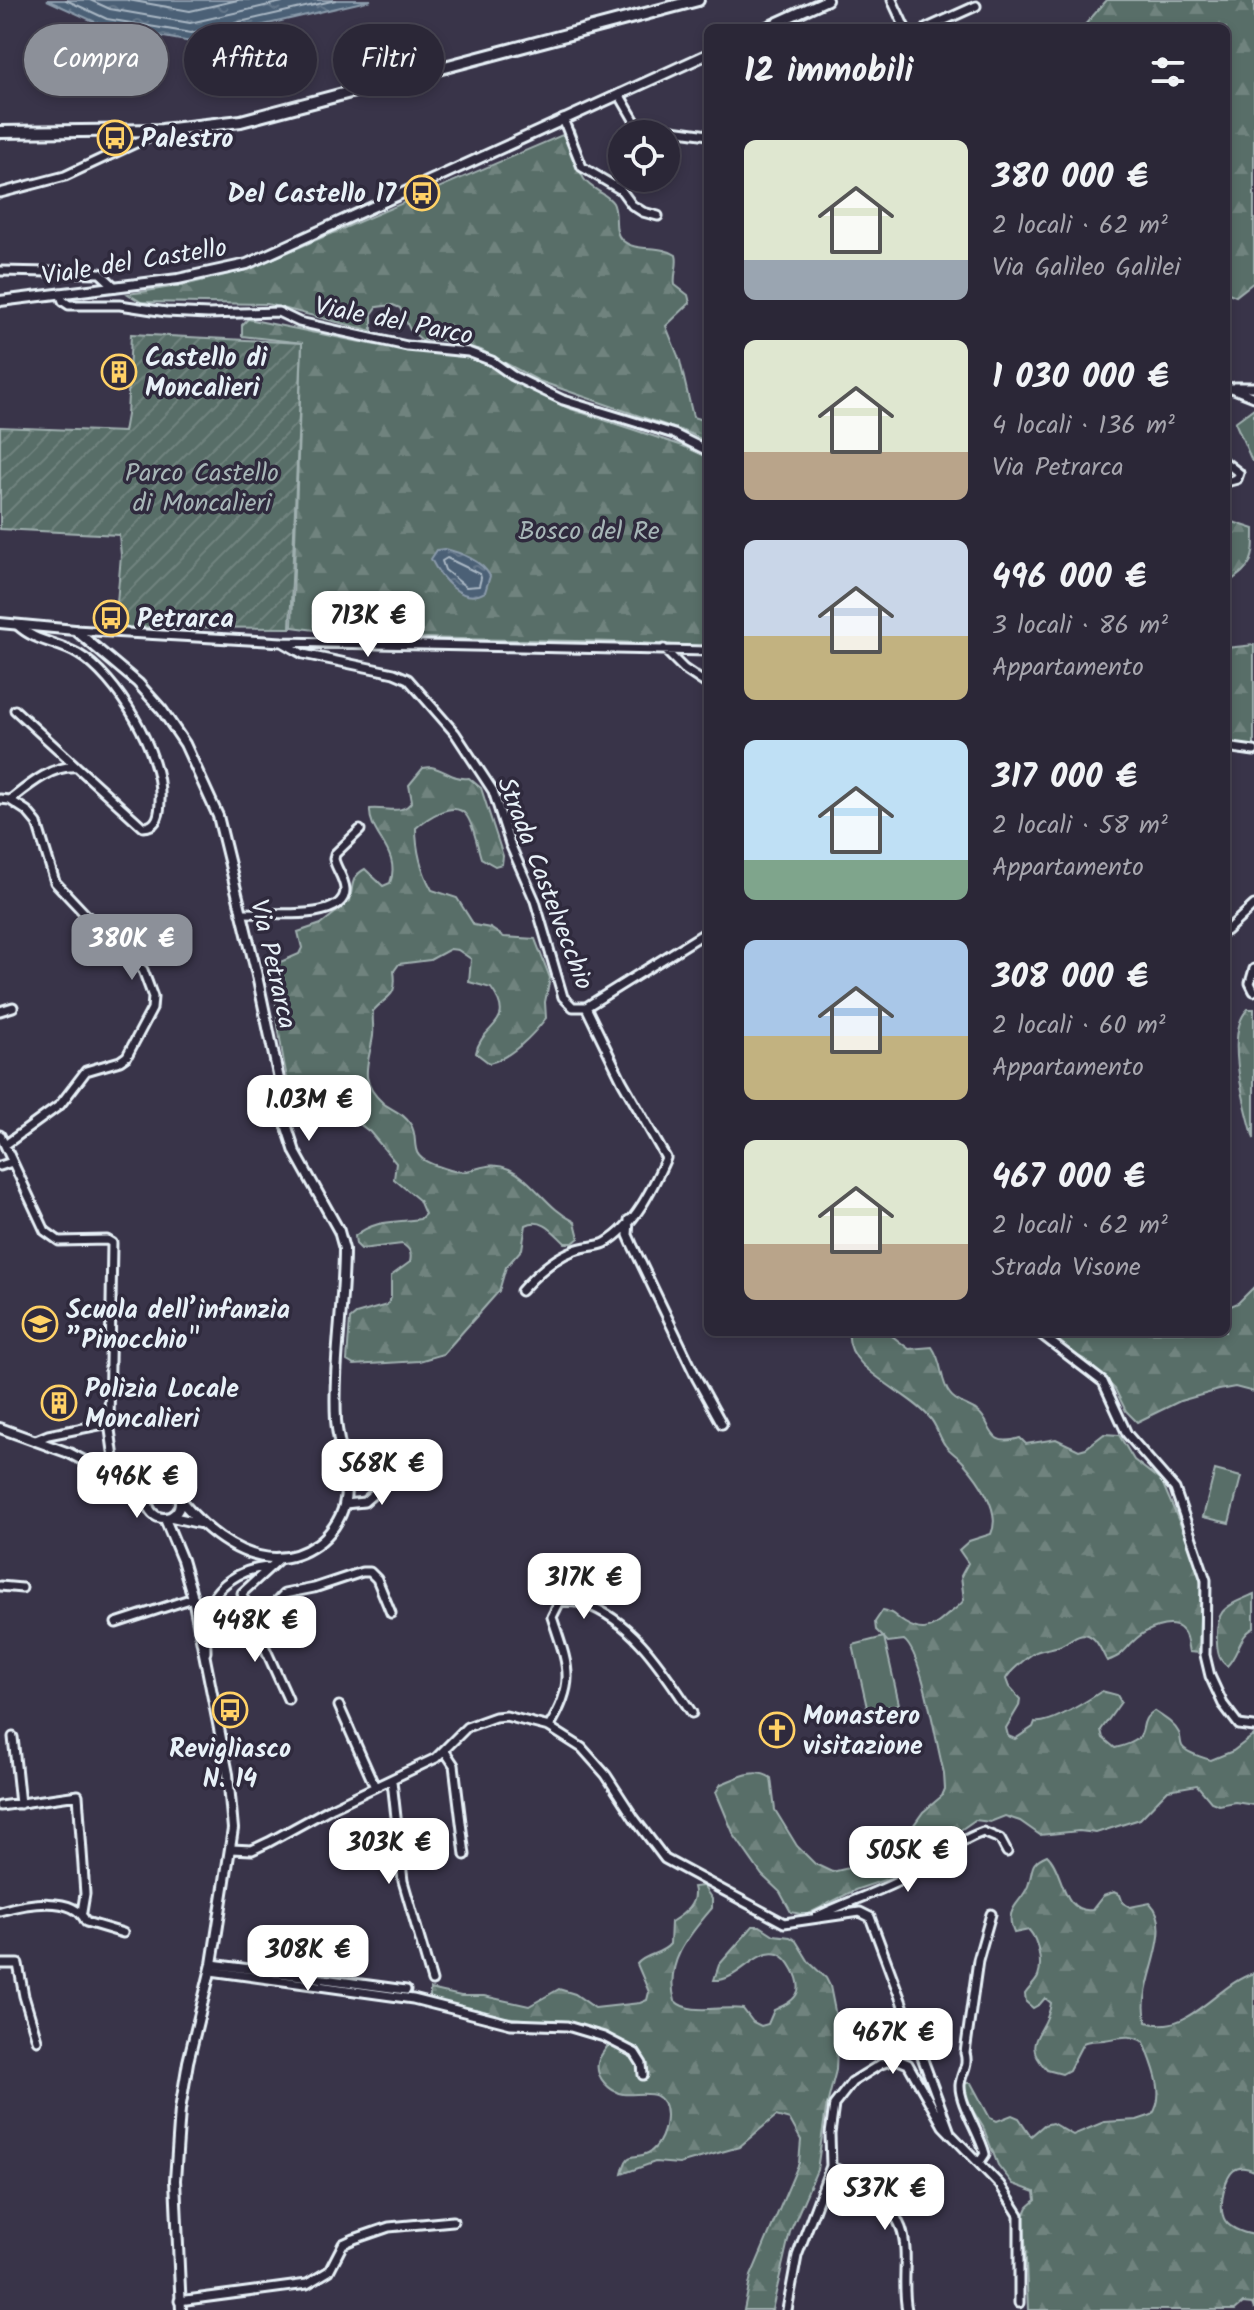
<!DOCTYPE html>
<html lang="it">
<head>
<meta charset="utf-8">
<style>
  :root { --surface:#2b2737; --page:#332f3f; --text:#f1f3f6; --muted:#a6a5ad; --line:#474452; --accent:#8c9099 }
  body { margin:0; font-family:Kalam,sans-serif; background:var(--page); color:var(--text); height:100vh; display:flex; flex-direction:column; font-size:30px; white-space:nowrap }
  * { box-sizing:border-box; margin:0 }
  p { font-size:26px; color:var(--muted) }
  .icon { flex:none; width:44px; height:44px; fill:none; stroke:currentColor; stroke-width:2; stroke-linecap:round; stroke-linejoin:round }
  .map { position:relative; flex:1; overflow:hidden }
  .drawer { position:absolute; left:704px; top:24px; width:526px; height:1312px; display:flex; flex-direction:column; background:var(--surface); border-radius:12px; box-shadow:0 4px 12px #0003,0 0 0 2px var(--line) }
  .drawer>* { flex:none }
  .banner { position:absolute; left:24px; top:24px; width:560px; height:72px; display:flex; gap:16px }
  .buttons { position:absolute; left:608px; top:120px; display:grid; gap:16px }
  .buttons a { display:grid; place-items:center; width:72px; height:72px; border-radius:50%; background:var(--surface); box-shadow:0 4px 12px #0003,0 0 0 2px var(--line); font-size:40px }
  .price { position:absolute; translate:-50% -68px; padding:0 18px; border-radius:16px; background:#fff; color:#222; font-size:26px; line-height:52px; filter:drop-shadow(0 2px 4px #0008) }
  .price::after { content:''; position:absolute; left:50%; top:48px; width:24px; height:18px; margin-left:-12px; background:inherit; clip-path:polygon(0 0,100% 0,50% 100%) }
  .price.on { background:var(--accent); color:#fff }
  ul { padding:0; list-style:none }
  li { display:flex; align-items:center; gap:24px; height:200px; padding:0 40px }
  li span { display:grid; place-items:center; flex:none; width:224px; height:160px; border-radius:12px; color:#555 }
  li>.icon { margin-inline-start:auto }
  span .icon { width:96px; height:96px; fill:#fffc; stroke-width:1 }
  li b { font-size:34px }
  h2 { display:flex; justify-content:space-between; align-items:center; height:96px; padding:0 40px; font-size:34px }
  .chip { padding:0 28px; border-radius:36px; background:var(--surface); box-shadow:0 4px 12px #0003,0 0 0 2px var(--line); font-size:28px; line-height:72px }
  .chip.on { background:var(--accent); color:#fff }
  .map>svg:first-child { display:block }
  .forest { fill:url(#forest-firs); stroke:#a0b0b0; stroke-width:2 }
  .garden { fill:url(#garden-furrows); stroke:#a0b0b0; stroke-width:2 }
  .pitch { fill:#586e68; stroke:#a0b0b0; stroke-width:2 }
  .water { fill:url(#water-ripples); stroke:#8a9aaa; stroke-width:2 }
  .lines { fill:none; stroke-linecap:round; stroke-linejoin:round }
  .shore { stroke:#a9b7c4; stroke-width:2 }
  .minor-casing { stroke:#e8f1f8; stroke-width:13 }
  .tertiary-casing { stroke:#e8f1f8; stroke-width:14 }
  .secondary-casing { stroke:#e8f1f8; stroke-width:16 }
  .minor { stroke:#2f2a3d; stroke-width:7 }
  .tertiary { stroke:#2f2a3d; stroke-width:8 }
  .secondary { stroke:#2f2a3d; stroke-width:10 }
  .labels { text-anchor:middle; stroke-width:7; stroke-linejoin:round; paint-order:stroke }
  .poi-label { font-size:26px; font-weight:bold; fill:#e8f1f8; stroke:#2f2a3d; text-anchor:start }
  .street-label { font-size:26px; fill:#e8f1f8; stroke:#2f2a3d }
  .park-label { font-size:26px; fill:#a7b6b7; stroke:#2f2a3d }
</style>
</head>
<body>
<div class="map">
<svg width="1254" height="2310" viewBox="0 0 1254 2310">
  <defs>
    <pattern id="forest-firs" width="22" height="20" patternUnits="userSpaceOnUse" patternTransform="scale(2)"><rect width="22" height="20" fill="#586e68"/><path d="M5 1l3.5 6h-7zM16 11l3.5 6h-7z" fill="#70837e"/></pattern>
    <pattern id="garden-furrows" width="10" height="10" patternUnits="userSpaceOnUse" patternTransform="scale(2)"><rect width="10" height="10" fill="#586e68"/><path d="M-1 1l2-2M0 10L10 0M9 11l2-2" fill="none" stroke="#70837e"/></pattern>
    <pattern id="water-ripples" width="26" height="14" patternUnits="userSpaceOnUse" patternTransform="scale(2)"><rect width="26" height="14" fill="#4b6076"/><path d="M2 4q2-2 4 0t4 0M15 11q2-2 4 0t4 0" fill="none" stroke="#65778a"/></pattern>
  </defs>
  <rect width="100%" height="100%" fill="#393449"/>
  <filter id="ink" filterUnits="userSpaceOnUse"><feTurbulence type="fractalNoise" baseFrequency=".0125" numOctaves="2"/><feDisplacementMap in="SourceGraphic" scale="16" xChannelSelector="R" yChannelSelector="G"/><feConvolveMatrix kernelMatrix="1 2 1 2 8 2 1 2 1" color-interpolation-filters="sRGB"/></filter>
  <g filter="url(#ink)">
    <path class="forest" d="M1107 0H1254V282L1236 296 1226 292V28H1082Z
      M574 130C576 136 579 143 580 149 582 160 577 168 584 179 591 190 607 193 613 203 619 214 612 231 622 240 636 253 660 244 676 255 679 265 673 274 675 285L688 295 690 303 666 326 680 361 693 417 708 422V443L691 434 539 381 481 350 440 340H422L410 330 400 308 393 305 377 307 372 314V331L267 304 141 302 128 294 184 285 246 270Z
      M248 319 375 345 468 356 488 363 521 384 568 408 683 446 708 457V648C570 634 429 647 292 627L302 343 242 336V325Z
      M1254 408V461H1252L1235 422Z
      M1230 521 1254 529C1254 561 1254 565 1226 584V523Z
      M1254 645V756L1226 752V648Z
      M431 767C446 770 453 780 469 778L481 788 503 856 502 864 495 866 481 858C477 846 474 825 466 815 454 799 426 819 416 828 416 849 422 872 432 890L457 898 474 925 490 928 504 937 535 939 550 978 545 1002 546 1018C533 1035 511 1058 489 1063L476 1053C481 1024 518 1025 491 988L469 982 471 959 458 950 450 949 430 960 399 964 394 971C398 998 387 995 373 1011 372 1020 374 1027 373 1036 369 1063 357 1080 383 1103 393 1111 404 1113 411 1125 416 1133 414 1141 416 1149 418 1162 438 1166 450 1170 472 1177 485 1158 509 1169 534 1180 546 1208 575 1222L579 1238 573 1243H565C554 1233 543 1217 526 1225L522 1249 506 1267 499 1291 443 1354 419 1361 354 1365 347 1361 350 1319 356 1314 387 1305 391 1298V1276L410 1262C412 1253 410 1249 402 1244L361 1249 356 1244 355 1236C376 1219 395 1223 420 1219L425 1214 419 1200 394 1179 396 1163 370 1132 345 1113 338 1111 310 1127 302 1123 298 1117C286 1085 269 994 278 963L299 954 302 948 298 932 321 924 350 901C353 887 350 877 365 869L383 886 390 883C402 852 368 834 370 809 385 807 403 816 412 801L409 785 423 768Z
      M1248 1009H1254V1139C1246 1109 1223 1033 1248 1009Z
      M1254 1287V1392L1235 1387 1219 1390 1180 1401 1137 1422 1126 1411 1115 1389 1086 1360 1067 1351 1047 1332H1226V1304L1231 1306 1238 1303Z
      M849 1332H887L909 1349 932 1347C944 1364 939 1380 950 1394 956 1403 969 1405 977 1411 994 1422 985 1449 1020 1438L1026 1444 1056 1439 1079 1450 1086 1448 1104 1434 1119 1435 1134 1460 1162 1482 1194 1556 1201 1584 1199 1653 1189 1652C1187 1644 1187 1633 1180 1628 1169 1620 1146 1630 1137 1638 1124 1649 1125 1655 1107 1661 1102 1653 1098 1639 1088 1635 1078 1631 1068 1643 1059 1646 1051 1649 1041 1649 1034 1653 1026 1658 1009 1672 1006 1679L1009 1687 1020 1699 1019 1706 1006 1728 1008 1736 1015 1739 1033 1727 1035 1722C1051 1725 1087 1701 1102 1691L1117 1695 1121 1702 1101 1730 1103 1738 1115 1748C1158 1738 1132 1725 1154 1711 1163 1717 1174 1723 1179 1733 1181 1737 1180 1742 1182 1746 1186 1753 1204 1758 1211 1760L1233 1751 1254 1735V1805L1235 1802 1219 1805 1211 1802 1197 1785 1168 1790 1140 1819 1096 1833 1079 1831 1040 1835 1020 1821 1005 1816 990 1822 975 1820 893 1877 855 1890 806 1915 791 1912 780 1892 762 1875 734 1835 716 1792 721 1784C737 1778 755 1767 771 1778L775 1810 797 1846 815 1864 832 1872 879 1861 896 1850 923 1812 942 1796 945 1789 944 1773C936 1745 923 1654 904 1640L888 1642 876 1630 875 1622 883 1610C893 1611 896 1618 905 1623 922 1633 931 1630 945 1617 952 1611 959 1607 964 1600L961 1576 968 1563 959 1550 969 1541 991 1534C1002 1511 978 1479 963 1462 958 1456 950 1452 945 1445 939 1437 937 1426 930 1418 909 1391 844 1370 849 1332Z
      M1254 1594V1628C1239 1635 1239 1654 1227 1666 1219 1660 1218 1654 1217 1644 1215 1609 1224 1607 1254 1594Z
      M1047 1855C1064 1870 1061 1914 1092 1910L1103 1896 1114 1892 1120 1895 1123 1903 1130 1907 1150 1903C1178 1931 1134 1988 1147 2022 1188 2036 1217 1984 1254 1973V2171C1235 2162 1228 2173 1224 2190 1217 2219 1225 2229 1254 2235V2309L1252 2304 1243 2303 1235 2310H1028L1024 2216 1028 2207 1036 2200 1035 2192 1013 2184 998 2165 983 2127 965 2098 964 2083H971L990 2118 997 2121 1012 2115 1019 2118 1031 2136 1044 2125 1052 2123 1073 2135 1104 2122 1137 2120 1152 2115C1167 2094 1152 2064 1144 2042 1128 2033 1120 2038 1104 2040 1096 2041 1090 2040 1083 2043L1069 2070 1062 2074 1047 2070C1018 2039 1047 2036 1051 2003L1045 1998 1040 2004 1033 2008 1026 2002 1025 1994C1029 1988 1035 1983 1038 1977 1043 1964 1038 1940 1029 1930L1014 1933C1003 1908 1021 1904 1028 1886 1034 1870 1028 1863 1047 1855Z
      M703 1886 712 1899V1908C689 1935 664 1963 675 2001 690 2016 723 2005 743 2009L753 2022 761 2026 768 2024 774 2010C783 2006 795 2001 798 1991 801 1980 789 1957 778 1954 755 1948 738 1982 714 1980L719 1965 753 1926H760L774 1935 790 1937 796 1941 809 1962 826 1978 830 1986 838 2026 836 2070 826 2109 817 2170 790 2232 772 2310H744L751 2276 799 2163 801 2140 790 2120 776 2116 739 2147 679 2164 655 2162 622 2174C628 2148 633 2161 648 2153 660 2147 666 2129 666 2115 665 2085 640 2096 623 2094 610 2092 595 2077 598 2063 599 2055 607 2049 610 2042L608 2034 561 2023 503 2017 477 2009 451 2007 430 1997V1989L461 1996H484L529 2006 559 1989 575 1994 595 2008 640 2003 647 2000 649 1992 637 1964C646 1953 661 1955 670 1944L671 1922C684 1914 698 1904 693 1887Z"/>
    <path class="garden" d="M131 334 302 343 290 628 115 627 121 555 119 535 0 529V427L124 432 127 415Z"/>
    <path class="pitch" d="M1215 1470 1241 1477 1229 1523 1203 1517Z
      M884 1637 899 1704 868 1712 853 1645Z"/>
    <path class="water" d="M47 0H371L191 42 104 26Z
      M444 549C460 552 482 561 490 576L485 592C462 606 440 577 431 559L437 550Z"/>
    <g class="lines">
      <path class="shore" d="M66 0 107 19 191 33 336 0
        M90 0 110 9 190 23 291 0
        M128 0 190 11 238 0
        M447 558 480 574 481 578 479 586 466 587 445 570 442 561Z"/>
      <g class="minor-casing">
        <path id="minor" d="M892 0 905 28
          M927 28 976 6
          M619 94 637 125 708 135
          M563 119 582 167 621 190 632 205 643 212 658 216
          M0 193 65 176 161 131
          M0 271 100 273 115 287
          M60 293 63 301 69 305H120L166 312 208 314 278 312 299 322 407 346 468 352 492 361 513 376 563 400 674 434 708 451
          M1226 386 1254 397
          M1235 387H1254
          M1226 463 1239 473 1237 479 1226 482
          M75 630 282 642 708 651
          M282 642 303 654 394 673 408 679 455 733 493 791 510 844 535 901 563 997 573 1007H586L708 931
          M664 649 684 669 708 685
          M15 710 76 766
          M1226 747 1254 751
          M0 799 10 800 27 811 37 823 55 882 102 932 143 970 153 997 152 1009 127 1056 120 1061 86 1071 60 1105 5 1145
          M10 800C29 785 52 765 77 767L143 827C158 827 160 813 160 800 163 755 117 676 78 654 57 642 35 642 17 625
          M241 913C264 912 347 923 345 889 344 877 336 869 334 859L335 854 360 830
          M1226 931 1254 905
          M1254 969 1250 983 1254 991
          M0 1011 13 1007
          M0 1135 45 1231 59 1241 107 1240 112 1243 109 1423 117 1479
          M0 1166 12 1162
          M629 1220 628 1235 632 1244 696 1377 722 1424
          M521 1291C536 1274 553 1258 575 1250 584 1246 596 1247 605 1243 635 1226 653 1187 666 1158L622 1081 586 1007
          M1038 1332 1103 1382 1127 1434 1175 1489 1206 1580 1205 1655 1210 1676 1223 1704 1239 1725 1254 1727
          M36 1440 48 1435 109 1423
          M345 1504 364 1502 402 1469
          M278 1560 242 1593C244 1607 257 1617 257 1630L288 1699
          M0 1586 22 1588
          M257 1622 284 1594 314 1588 362 1572H370L377 1579 391 1613
          M116 1623 193 1598
          M206 1652C206 1639 204 1625 207 1613 213 1585 242 1568 270 1567
          M339 1706 375 1787
          M549 1727C577 1681 568 1666 552 1617L560 1601C568 1602 578 1601 585 1604 634 1621 664 1672 692 1713
          M13 1737 20 1804
          M444 1750 454 1765 465 1855
          M392 1781 403 1881 432 1981
          M0 1806 78 1795 85 1894 82 1912
          M231 1849 252 1850 269 1842 333 1807 436 1758 467 1727 495 1717 506 1716 549 1727 582 1748 606 1775 634 1818 665 1859 784 1923 860 1912 870 1917 951 2135
          M0 1911C25 1904 74 1894 86 1922L123 1933
          M816 1917C842 1904 870 1895 897 1882 927 1867 952 1843 983 1832L1000 1839 1007 1852
          M0 1964H18L24 1996 37 2040
          M212 1964 406 1990
          M211 1971 413 1999 511 2024 567 2026 604 2037 635 2053 642 2064 643 2075
          M979 2163 985 2154C980 2134 959 2103 960 2085 961 2072 969 2066 965 2053L978 1960 991 1914
          M831 2166C855 2178 891 2200 901 2228 910 2253 901 2284 907 2310
          M179 2301 307 2284 329 2271 343 2244 354 2239 389 2227 453 2221
          M787 2310 797 2256 831 2166 830 2134 834 2105 852 2082 881 2064 896 2059 908 2064 943 2126 1000 2185 1019 2215V2303"/>
      </g>
      <g class="tertiary-casing">
        <path id="tertiary" d="M765 28 827 0
          M0 301 178 279 247 264 708 54
          M0 623 75 630 138 683 162 710 185 744 218 816 256 971 280 1084 287 1127 295 1152 339 1231 344 1249C344 1306 333 1363 336 1420 338 1448 351 1476 344 1505 341 1519 329 1536 317 1544 267 1580 214 1540 181 1501
          M0 1428 69 1453 150 1495
          M148 1502a16 16 0 1 1 32 0a16 16 0 1 1-32 0Z
          M172 1517 199 1523
          M165 1519 182 1560 193 1598 228 1774 233 1829 212 1964 188 2062 180 2110 175 2180 181 2310"/>
      </g>
      <g class="secondary-casing">
        <path id="secondary" d="M0 132 162 130 241 121 698 0"/>
      </g>
      <use href="#minor" class="minor"/>
      <use href="#tertiary" class="tertiary"/>
      <use href="#secondary" class="secondary"/>
    </g>
  </g>
  <defs>
    <g id="bus-ring" transform="scale(1.8)"><circle r="9.5" fill="#2f2a3d" stroke="#ffd166" stroke-width="1.5"/><path d="M-5-6H5V4H4V6H2V4H-2V6H-4V4H-5ZM-3.5-4V0h7V-4ZM-3.5 1.2v1.5H-2V1.2ZM2 1.2v1.5H3.5V1.2Z" fill="#ffd166"/></g>
    <g id="building-ring" transform="scale(1.8)"><circle r="9.5" fill="#2f2a3d" stroke="#ffd166" stroke-width="1.5"/><path d="M-4-6H4V6H1V3H-1V6H-4ZM-2.5-4.3h1.7v1.8h-1.7ZM.8-4.3h1.7v1.8H.8ZM-2.5-1h1.7V.8h-1.7ZM.8-1h1.7V.8H.8Z" fill="#ffd166"/></g>
    <g id="school-ring" transform="scale(1.8)"><circle r="9.5" fill="#2f2a3d" stroke="#ffd166" stroke-width="1.5"/><path d="M0-5L7-2L0 1L-7-2ZM-4 1L0 2.5L4 1V4Q0 6-4 4Z" fill="#ffd166"/></g>
    <g id="church-ring" transform="scale(1.8)"><circle r="9.5" fill="#2f2a3d" stroke="#ffd166" stroke-width="1.5"/><path d="M-1.2-6h2.4v3.5h3.3v2.4h-3.3V6h-2.4V-.1h-3.3v-2.4h3.3Z" fill="#ffd166"/></g>
  </defs>
  <g fill-rule="evenodd">
    <use href="#bus-ring" x="115" y="138"/>
    <use href="#bus-ring" x="422" y="193"/>
    <use href="#building-ring" x="119" y="372"/>
    <use href="#bus-ring" x="111" y="618"/>
    <use href="#school-ring" x="40" y="1324"/>
    <use href="#building-ring" x="59" y="1403"/>
    <use href="#bus-ring" x="230" y="1710"/>
    <use href="#church-ring" x="777" y="1730"/>
  </g>
  <g class="labels">
    <g class="poi-label">
      <text x="141" y="147">Palestro</text>
      <text x="396" y="202" text-anchor="end">Del Castello 17</text>
      <text x="145" y="366">Castello di<tspan x="145" dy="30">Moncalieri</tspan></text>
      <text x="137" y="627">Petrarca</text>
      <text x="66" y="1318">Scuola dell’infanzia<tspan x="66" dy="30">”Pinocchio"</tspan></text>
      <text x="85" y="1397">Polizia Locale<tspan x="85" dy="30">Moncalieri</tspan></text>
      <text x="803" y="1724">Monastero<tspan x="803" dy="30">visitazione</tspan></text>
      <text x="230" y="1757" text-anchor="middle">Revigliasco<tspan x="230" dy="30">N. 14</tspan></text>
    </g>
    <g class="street-label">
      <text transform="translate(134 261) rotate(-9)" y="9">Viale del Castello</text>
      <text transform="translate(394 320) rotate(11)" y="9">Viale del Parco</text>
      <text transform="translate(546 883) rotate(69)" y="9">Strada Castelvecchio</text>
      <text transform="translate(274 964) rotate(77)" y="9">Via Petrarca</text>
    </g>
    <g class="park-label">
      <text x="202" y="481">Parco Castello<tspan x="202" dy="30">di Moncalieri</tspan></text>
      <text x="589" y="539">Bosco del Re</text>
    </g>
  </g>
</svg>
<div class="buttons">
<a><svg class="icon" aria-label="locate" viewBox="0 0 24 24"><circle cx="12" cy="12" r="6"/><path d="M12 2v4M12 18v4M2 12h4M18 12h4"/></svg></a>
</div>
<b class="price" style="left:368px;top:659px">713K €</b>
<b class="price on" style="left:132px;top:982px">380K €</b>
<b class="price" style="left:309px;top:1143px">1.03M €</b>
<b class="price" style="left:382px;top:1507px">568K €</b>
<b class="price" style="left:137px;top:1520px">496K €</b>
<b class="price" style="left:584px;top:1621px">317K €</b>
<b class="price" style="left:255px;top:1664px">448K €</b>
<b class="price" style="left:389px;top:1886px">303K €</b>
<b class="price" style="left:908px;top:1894px">505K €</b>
<b class="price" style="left:308px;top:1993px">308K €</b>
<b class="price" style="left:893px;top:2076px">467K €</b>
<b class="price" style="left:885px;top:2232px">537K €</b>
<div class="banner">
<a class="chip on">Compra</a>
<a class="chip">Affitta</a>
<a class="chip">Filtri</a>
</div>
<section class="drawer">
<h2>12 immobili<svg class="icon" aria-label="filters" viewBox="0 0 24 24"><path d="M4 7h16M4 17h16"/><circle cx="9" cy="7" r="2"/><circle cx="15" cy="17" r="2"/></svg></h2>
<ul>
<li><span style="background:linear-gradient(#dfe7d0 75%,#9aa5b1 0)"><svg class="icon" aria-label="home" viewBox="0 0 24 24"><path d="M3 11l9-7 9 7M6 9v11h12V9"/></svg></span><div><b>380 000 €</b><p>2 locali · 62 m²</p><p>Via Galileo Galilei</p></div></li>
<li><span style="background:linear-gradient(#dfe7d0 70%,#b9a48a 0)"><svg class="icon" aria-label="home" viewBox="0 0 24 24"><path d="M3 11l9-7 9 7M6 9v11h12V9"/></svg></span><div><b>1 030 000 €</b><p>4 locali · 136 m²</p><p>Via Petrarca</p></div></li>
<li><span style="background:linear-gradient(#c9d6e8 60%,#c2b280 0)"><svg class="icon" aria-label="home" viewBox="0 0 24 24"><path d="M3 11l9-7 9 7M6 9v11h12V9"/></svg></span><div><b>496 000 €</b><p>3 locali · 86 m²</p><p>Appartamento</p></div></li>
<li><span style="background:linear-gradient(#bfe0f5 75%,#7fa58c 0)"><svg class="icon" aria-label="home" viewBox="0 0 24 24"><path d="M3 11l9-7 9 7M6 9v11h12V9"/></svg></span><div><b>317 000 €</b><p>2 locali · 58 m²</p><p>Appartamento</p></div></li>
<li><span style="background:linear-gradient(#a9c7e8 60%,#c2b280 0)"><svg class="icon" aria-label="home" viewBox="0 0 24 24"><path d="M3 11l9-7 9 7M6 9v11h12V9"/></svg></span><div><b>308 000 €</b><p>2 locali · 60 m²</p><p>Appartamento</p></div></li>
<li><span style="background:linear-gradient(#dfe7d0 65%,#b9a48a 0)"><svg class="icon" aria-label="home" viewBox="0 0 24 24"><path d="M3 11l9-7 9 7M6 9v11h12V9"/></svg></span><div><b>467 000 €</b><p>2 locali · 62 m²</p><p>Strada Visone</p></div></li>
</ul>
</section>
</div>
</body>
</html>
